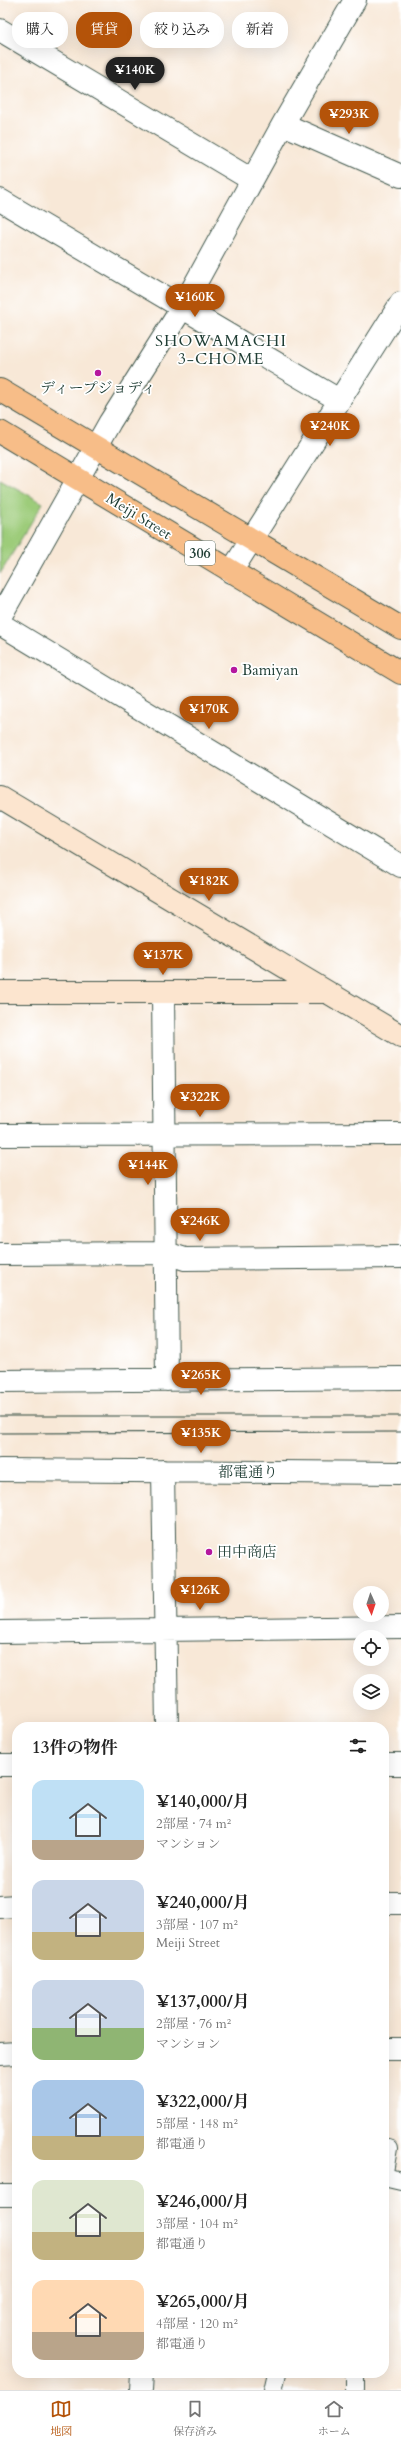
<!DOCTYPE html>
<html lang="ja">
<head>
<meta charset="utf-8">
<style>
  :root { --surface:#fff; --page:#f6f6f6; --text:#222; --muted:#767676; --line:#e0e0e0; --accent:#b45309 }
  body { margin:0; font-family:Cardo,"Noto Serif JP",serif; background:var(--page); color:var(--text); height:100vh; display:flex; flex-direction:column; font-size:15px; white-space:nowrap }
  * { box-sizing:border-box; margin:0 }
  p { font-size:13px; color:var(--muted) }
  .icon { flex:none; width:22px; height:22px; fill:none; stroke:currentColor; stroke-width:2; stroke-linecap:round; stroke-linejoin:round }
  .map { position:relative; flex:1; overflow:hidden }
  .sheet { position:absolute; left:12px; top:1722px; width:377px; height:656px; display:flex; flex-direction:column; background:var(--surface); border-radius:16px; box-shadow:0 4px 16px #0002 }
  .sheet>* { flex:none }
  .banner { position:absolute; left:12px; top:12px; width:377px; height:36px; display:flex; gap:8px }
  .needle { width:26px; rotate:177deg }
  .controls { position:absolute; left:353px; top:1586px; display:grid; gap:8px }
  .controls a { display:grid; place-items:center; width:36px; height:36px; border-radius:50%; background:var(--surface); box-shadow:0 4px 16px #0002; font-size:20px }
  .price { position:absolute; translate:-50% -34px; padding:0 9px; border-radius:14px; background:var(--accent); color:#fff; font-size:13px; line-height:26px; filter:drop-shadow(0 1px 2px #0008) }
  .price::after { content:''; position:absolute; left:50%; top:24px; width:12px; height:9px; margin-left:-6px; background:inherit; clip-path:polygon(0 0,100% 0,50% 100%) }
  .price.selected { background:#222; color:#fff }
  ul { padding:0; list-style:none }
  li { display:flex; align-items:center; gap:12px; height:100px; padding:0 20px }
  li span { display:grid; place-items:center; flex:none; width:112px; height:80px; border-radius:12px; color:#555 }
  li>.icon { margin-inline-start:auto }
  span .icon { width:48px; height:48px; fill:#fffc; stroke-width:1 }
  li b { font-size:17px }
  h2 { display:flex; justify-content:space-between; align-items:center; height:48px; padding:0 20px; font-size:17px }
  .tag { padding:0 14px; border-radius:16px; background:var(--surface); box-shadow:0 4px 16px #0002; font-size:14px; line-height:36px }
  .tag.selected { background:var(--accent); color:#fff }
  .tab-bar { display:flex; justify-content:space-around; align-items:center; height:56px; border-top:1px solid var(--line); background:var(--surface); font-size:11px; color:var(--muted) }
  .tab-bar a { display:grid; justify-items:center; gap:2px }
  .tab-bar .selected { color:var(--accent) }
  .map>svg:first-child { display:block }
  .green { fill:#9dcc7a; stroke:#5e8457 }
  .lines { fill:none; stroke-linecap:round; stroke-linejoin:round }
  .lane-casing { stroke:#40574c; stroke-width:20 }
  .street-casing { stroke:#40574c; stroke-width:24 }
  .secondary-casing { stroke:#40574c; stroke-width:24 }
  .primary-casing { stroke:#40574c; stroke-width:24 }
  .lane { stroke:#fff; stroke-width:18 }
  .street { stroke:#fff; stroke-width:22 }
  .secondary { stroke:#fce5cf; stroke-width:22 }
  .primary { stroke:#f7bd88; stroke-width:22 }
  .tram { stroke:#1f3d34; stroke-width:1 }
  .poi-dot { fill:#b5179e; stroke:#fff; stroke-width:1.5 }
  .labels { text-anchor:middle; stroke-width:3.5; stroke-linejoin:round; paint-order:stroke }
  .shield { fill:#fff; stroke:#627771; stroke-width:1 }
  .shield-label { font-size:14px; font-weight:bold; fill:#1f3d34 }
  .poi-label { font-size:15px; fill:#1f3d34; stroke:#fff; text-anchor:start }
  .street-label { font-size:15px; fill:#1f3d34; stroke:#fff }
  .neighbourhood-label { font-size:16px; letter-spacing:1px; fill:#1f3d34; stroke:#fff }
</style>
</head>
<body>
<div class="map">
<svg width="401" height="2390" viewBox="0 0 401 2390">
  <rect width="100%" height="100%" fill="#fff"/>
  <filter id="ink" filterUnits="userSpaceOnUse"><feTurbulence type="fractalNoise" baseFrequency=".025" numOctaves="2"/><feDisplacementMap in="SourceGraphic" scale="8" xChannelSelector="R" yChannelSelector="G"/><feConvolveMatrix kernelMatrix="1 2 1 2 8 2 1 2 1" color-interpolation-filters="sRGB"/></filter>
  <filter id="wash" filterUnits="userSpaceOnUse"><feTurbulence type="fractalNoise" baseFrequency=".012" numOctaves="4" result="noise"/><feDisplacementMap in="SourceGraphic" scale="16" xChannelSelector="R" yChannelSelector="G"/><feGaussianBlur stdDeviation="0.9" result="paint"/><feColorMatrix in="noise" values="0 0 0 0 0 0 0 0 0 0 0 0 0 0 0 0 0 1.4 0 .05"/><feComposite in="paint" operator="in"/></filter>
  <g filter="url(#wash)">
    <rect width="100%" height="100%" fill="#f8e8d7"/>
    <path class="green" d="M0 479 43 503 0 574Z"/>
  </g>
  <g filter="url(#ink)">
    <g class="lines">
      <g class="lane-casing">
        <path id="lane" d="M384 2172 388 2148
          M384 2177 401 2181
          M273 2390 277 2373
          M355 2390V2373"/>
      </g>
      <g class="street-casing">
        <path id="street" d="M0 30 252 180
          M283 124 401 176
          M0 200 339 400
          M231 572 401 303
          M0 617 110 422 182 308 283 124 355 0
          M0 624 401 866
          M163 993 167 1380
          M0 1135 401 1134
          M0 1254 166 1253 185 1259 401 1257
          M0 1381 401 1378
          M0 1470 401 1473
          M163 1471 167 1727
          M0 1632 401 1627
          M384 1764H401
          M0 1765H17
          M384 1903H401
          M0 1907 17 1906
          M384 2049H401
          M0 2054 17 2053
          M0 2195H17
          M141 2390 142 2373"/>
      </g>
      <g class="secondary-casing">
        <path id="secondary" d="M0 797 401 1036
          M0 992H326"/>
      </g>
      <g class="primary-casing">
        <path id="primary" d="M0 390 401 628
          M0 432 401 673"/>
      </g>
      <use href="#lane" class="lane"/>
      <use href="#street" class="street"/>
      <use href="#secondary" class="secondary"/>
      <use href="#primary" class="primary"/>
      <path class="tram" d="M0 1416H401
        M0 1433 401 1432"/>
    </g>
  </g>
  <g class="poi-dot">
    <circle cx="98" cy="373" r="4"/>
    <circle cx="234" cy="670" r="4"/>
    <circle cx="209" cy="1552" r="4"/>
  </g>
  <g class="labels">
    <rect class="shield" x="185" y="541" width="30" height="24" rx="3"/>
    <g class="shield-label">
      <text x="200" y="558">306</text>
    </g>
    <g class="poi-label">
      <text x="98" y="393" text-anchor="middle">ディープジョディ</text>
      <text x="242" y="675">Bamiyan</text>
      <text x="217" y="1557">田中商店</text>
    </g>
    <g class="street-label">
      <text transform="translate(139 516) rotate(32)" y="5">Meiji Street</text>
      <text x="248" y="1477">都電通り</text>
    </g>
    <g class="neighbourhood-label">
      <text x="221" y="346">SHOWAMACHI<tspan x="221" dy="18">3-CHOME</tspan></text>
    </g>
  </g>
</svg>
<div class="controls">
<a><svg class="needle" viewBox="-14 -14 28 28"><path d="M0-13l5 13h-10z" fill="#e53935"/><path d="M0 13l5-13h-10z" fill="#767676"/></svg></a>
<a><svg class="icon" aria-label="locate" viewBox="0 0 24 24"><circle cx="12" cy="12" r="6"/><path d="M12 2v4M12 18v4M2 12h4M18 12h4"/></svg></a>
<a><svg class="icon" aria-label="layers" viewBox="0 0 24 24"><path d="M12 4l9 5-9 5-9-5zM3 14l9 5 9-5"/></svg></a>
</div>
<b class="price selected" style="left:135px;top:91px">¥140K</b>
<b class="price" style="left:349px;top:135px">¥293K</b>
<b class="price" style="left:195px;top:318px">¥160K</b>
<b class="price" style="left:330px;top:447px">¥240K</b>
<b class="price" style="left:209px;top:730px">¥170K</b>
<b class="price" style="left:209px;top:902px">¥182K</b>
<b class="price" style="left:163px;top:976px">¥137K</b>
<b class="price" style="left:200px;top:1118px">¥322K</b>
<b class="price" style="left:148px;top:1186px">¥144K</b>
<b class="price" style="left:200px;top:1242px">¥246K</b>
<b class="price" style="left:201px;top:1396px">¥265K</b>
<b class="price" style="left:201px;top:1454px">¥135K</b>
<b class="price" style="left:200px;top:1611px">¥126K</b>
<div class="banner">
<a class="tag">購入</a>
<a class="tag selected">賃貸</a>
<a class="tag">絞り込み</a>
<a class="tag">新着</a>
</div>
<section class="sheet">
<h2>13件の物件<svg class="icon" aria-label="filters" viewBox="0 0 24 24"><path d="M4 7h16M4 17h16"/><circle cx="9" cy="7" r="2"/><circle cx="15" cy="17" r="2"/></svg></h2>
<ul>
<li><span style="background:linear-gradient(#bfe0f5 75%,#b9a48a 0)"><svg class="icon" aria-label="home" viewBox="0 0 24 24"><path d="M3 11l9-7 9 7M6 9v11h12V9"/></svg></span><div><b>¥140,000/月</b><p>2部屋 · 74 m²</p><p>マンション</p></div></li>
<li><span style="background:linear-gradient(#c9d6e8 65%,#c2b280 0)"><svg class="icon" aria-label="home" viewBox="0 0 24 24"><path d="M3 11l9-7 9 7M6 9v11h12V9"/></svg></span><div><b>¥240,000/月</b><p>3部屋 · 107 m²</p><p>Meiji Street</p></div></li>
<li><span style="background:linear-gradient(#c9d6e8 60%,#8fb573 0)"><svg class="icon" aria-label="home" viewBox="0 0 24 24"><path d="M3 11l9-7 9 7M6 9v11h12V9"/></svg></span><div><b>¥137,000/月</b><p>2部屋 · 76 m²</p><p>マンション</p></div></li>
<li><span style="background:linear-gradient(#a9c7e8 70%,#c2b280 0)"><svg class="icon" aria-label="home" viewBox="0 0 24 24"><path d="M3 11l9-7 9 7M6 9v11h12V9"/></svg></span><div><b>¥322,000/月</b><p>5部屋 · 148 m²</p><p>都電通り</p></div></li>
<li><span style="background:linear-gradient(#dfe7d0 65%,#c2b280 0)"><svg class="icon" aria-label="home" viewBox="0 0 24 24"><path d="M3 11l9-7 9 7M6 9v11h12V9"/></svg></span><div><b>¥246,000/月</b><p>3部屋 · 104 m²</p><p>都電通り</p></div></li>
<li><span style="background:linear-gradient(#ffd9b3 65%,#b9a48a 0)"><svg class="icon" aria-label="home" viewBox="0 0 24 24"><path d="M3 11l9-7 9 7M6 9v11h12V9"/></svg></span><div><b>¥265,000/月</b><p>4部屋 · 120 m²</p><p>都電通り</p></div></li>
</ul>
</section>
</div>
<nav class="tab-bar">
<a class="selected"><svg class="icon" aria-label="map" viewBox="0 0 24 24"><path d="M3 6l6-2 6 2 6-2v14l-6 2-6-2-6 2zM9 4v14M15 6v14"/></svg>地図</a>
<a><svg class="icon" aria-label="saved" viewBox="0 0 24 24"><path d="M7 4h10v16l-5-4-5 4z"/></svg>保存済み</a>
<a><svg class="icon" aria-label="home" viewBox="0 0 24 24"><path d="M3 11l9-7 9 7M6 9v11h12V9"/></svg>ホーム</a>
</nav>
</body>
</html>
